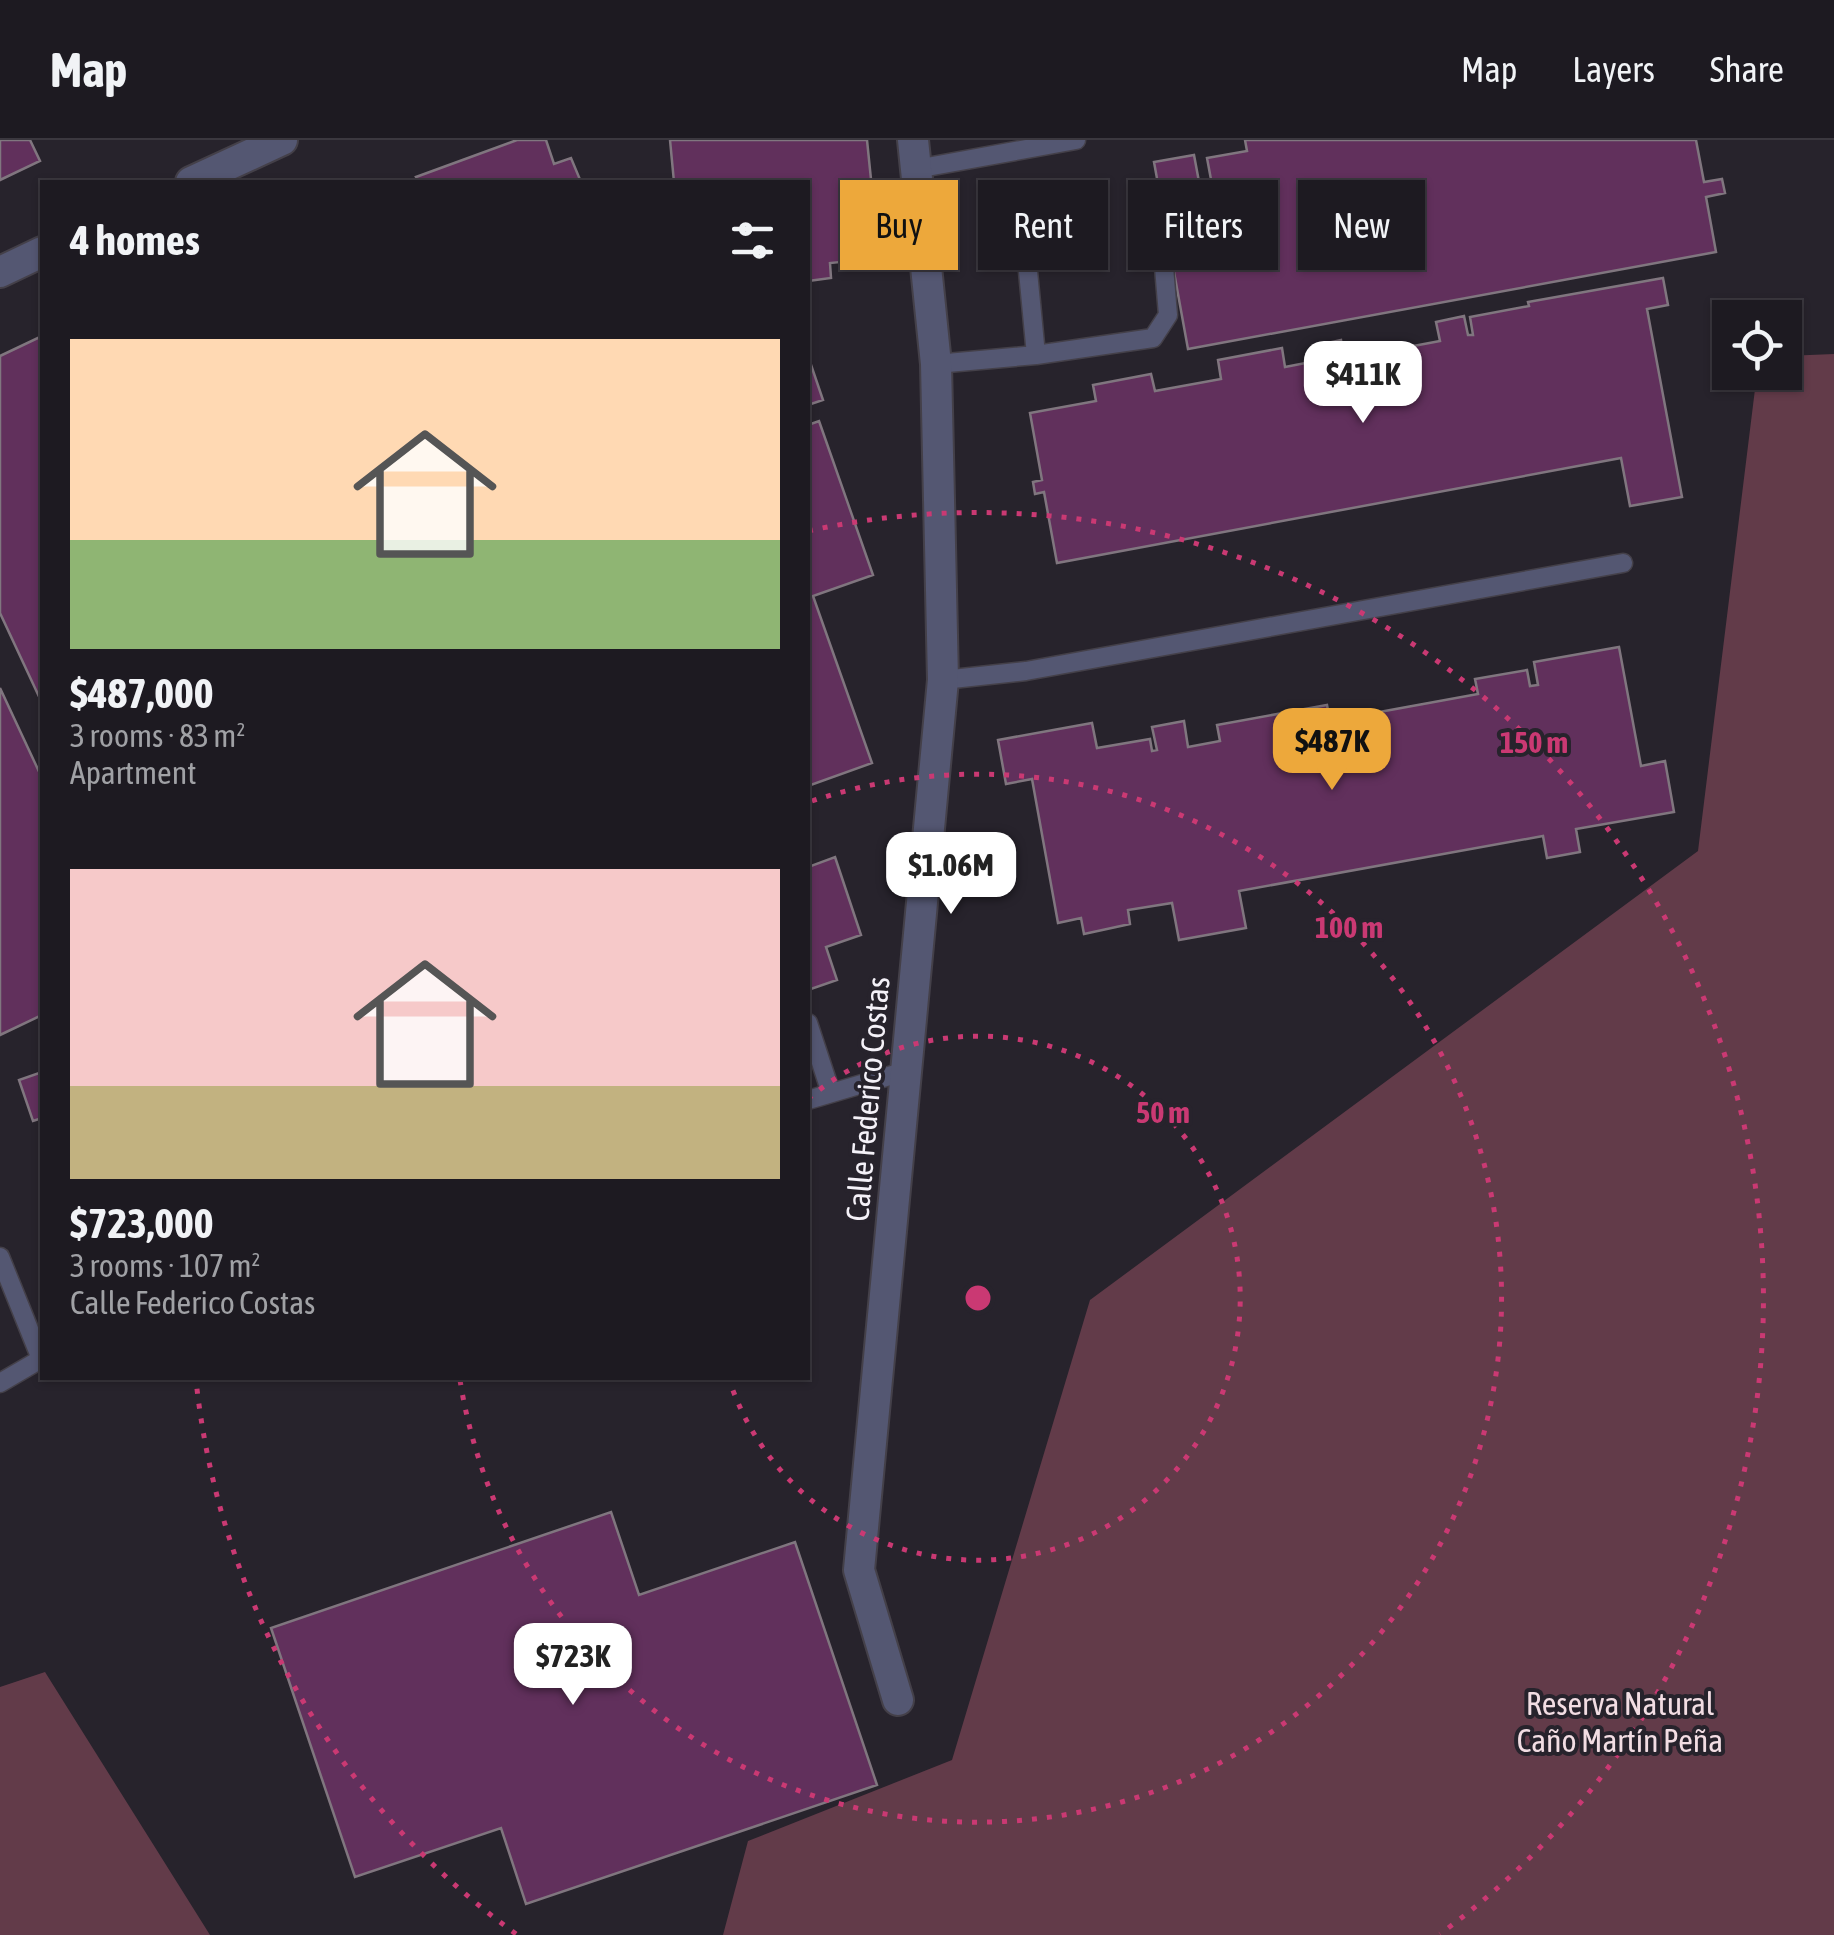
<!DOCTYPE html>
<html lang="en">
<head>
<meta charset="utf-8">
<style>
  :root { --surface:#1d1a21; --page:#25232a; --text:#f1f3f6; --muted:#a0a1a5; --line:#3b383f; --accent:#eda83b }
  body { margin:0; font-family:"Asap Condensed",sans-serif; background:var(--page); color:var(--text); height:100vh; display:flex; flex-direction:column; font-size:38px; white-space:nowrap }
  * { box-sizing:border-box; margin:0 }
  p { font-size:32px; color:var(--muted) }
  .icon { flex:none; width:55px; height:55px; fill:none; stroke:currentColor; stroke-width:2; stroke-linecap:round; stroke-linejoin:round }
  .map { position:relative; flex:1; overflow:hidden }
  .details { position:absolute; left:40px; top:40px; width:770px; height:1200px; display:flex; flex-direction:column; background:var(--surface); border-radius:0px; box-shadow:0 2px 8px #0004,0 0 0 2px var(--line) }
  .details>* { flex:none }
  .guide { position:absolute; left:840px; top:40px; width:842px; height:90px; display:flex; gap:20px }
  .buttons { position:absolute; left:1712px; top:160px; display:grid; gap:20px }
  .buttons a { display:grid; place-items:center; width:90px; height:90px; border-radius:0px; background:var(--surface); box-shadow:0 2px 8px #0004,0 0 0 2px var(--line); font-size:50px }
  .price { position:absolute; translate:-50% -85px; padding:0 22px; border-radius:20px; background:#fff; color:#222; font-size:32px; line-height:65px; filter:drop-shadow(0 2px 5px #0008) }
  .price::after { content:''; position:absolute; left:50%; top:60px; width:30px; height:22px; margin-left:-15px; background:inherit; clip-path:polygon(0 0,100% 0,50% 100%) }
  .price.on { background:var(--accent); color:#111 }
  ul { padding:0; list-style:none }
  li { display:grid; align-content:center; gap:20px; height:530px; padding:0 30px }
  li span { display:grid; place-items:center; height:310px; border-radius:0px; color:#555 }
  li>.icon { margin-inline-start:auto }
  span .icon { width:180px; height:180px; fill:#fffc; stroke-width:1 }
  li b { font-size:42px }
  h2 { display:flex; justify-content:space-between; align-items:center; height:120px; padding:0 30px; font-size:42px }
  .chip { padding:0 35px; border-radius:0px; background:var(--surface); box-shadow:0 2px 8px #0004,0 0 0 2px var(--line); font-size:35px; line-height:90px }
  .chip.on { background:var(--accent); color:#111 }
  header { display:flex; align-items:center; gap:60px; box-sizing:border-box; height:140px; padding:0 50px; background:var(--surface); border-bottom:2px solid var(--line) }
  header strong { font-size:48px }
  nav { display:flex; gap:55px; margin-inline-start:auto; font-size:35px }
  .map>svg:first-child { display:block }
  .green { fill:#623b49 }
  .building { fill:#61305c; stroke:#80767f; stroke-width:2.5 }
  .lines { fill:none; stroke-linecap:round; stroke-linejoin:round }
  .lane-casing { stroke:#444049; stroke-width:21 }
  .street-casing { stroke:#444049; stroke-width:34 }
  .lane { stroke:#545772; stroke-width:18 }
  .street { stroke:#545772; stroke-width:30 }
  .ring { fill:none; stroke:#ca3973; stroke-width:5; stroke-dasharray:5 10 }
  .labels { text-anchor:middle; stroke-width:8; stroke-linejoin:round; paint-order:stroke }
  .street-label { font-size:32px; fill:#f4f1f8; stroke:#27232c }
  .park-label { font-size:32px; fill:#f2dde3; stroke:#27232c }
  .centre { fill:#ca3973; stroke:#27232c; stroke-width:5 }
  .ring-label { font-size:30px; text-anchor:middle; font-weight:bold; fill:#ca3973; stroke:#27232c; stroke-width:8; stroke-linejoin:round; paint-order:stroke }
</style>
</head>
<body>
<header>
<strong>Map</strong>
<nav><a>Map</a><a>Layers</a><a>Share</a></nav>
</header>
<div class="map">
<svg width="1834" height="1795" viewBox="0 0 1834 1795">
  <rect width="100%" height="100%" fill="#27232c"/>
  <path class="green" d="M1834 214V1795H723L748 1701 952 1620 1090 1160 1698 711 1757 233 1785 232V216Z
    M45 1532 210 1795H0V1547Z"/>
  <path class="building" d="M0 0H30L40 21 0 40Z
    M517 0H546L554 24 571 18 581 42H419L416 37Z
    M670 0H867L879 118 830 123 831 138 808 141V42H674Z
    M1245 0H1696L1704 42 1722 39 1725 53 1706 57 1716 112 1188 209 1154 22 1194 15 1208 90 1220 88 1207 18 1247 11Z
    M1663 138 1668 165 1647 169 1682 357 1630 366 1621 318 1057 423 1044 352 1035 354 1033 342 1042 340 1030 273 1096 261 1093 245 1151 234 1155 251 1221 239 1218 220 1282 208 1285 227 1316 221 1314 206 1341 200 1344 219 1440 201 1436 182 1464 176 1468 195H1473L1470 177 1529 166 1528 162Z
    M42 196V563L0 473V216Z
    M808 216 823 260 808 265Z
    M819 281 873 435 813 456 872 623 808 646V285Z
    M1619 507 1641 626 1665 621 1674 672 1576 689 1580 712 1547 718 1543 696 1239 751 1246 788 1179 800 1172 763 1128 770 1130 784 1084 794 1081 778 1058 783 1032 639 1006 644 998 600 1092 583 1097 608 1150 599 1152 611 1157 610 1152 587 1184 581 1188 607 1220 601 1217 585 1327 565 1330 581 1478 554 1475 539 1527 530 1530 546 1538 545 1534 522Z
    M0 548 42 638V875L0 895Z
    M835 717 861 795 826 807 837 840 808 850V727Z
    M42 932V978L33 981 19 940Z
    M611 1372 639 1455 795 1402 877 1645 526 1764 501 1688 355 1737 271 1488Z"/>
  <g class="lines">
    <g class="lane-casing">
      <path id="lane" d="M916 29 1076 0
        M1025 100 1036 215
        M936 224 1036 215 1153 198 1168 175 1161 91
        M943 540 1026 531 1623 423
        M808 883 831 953
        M808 960 906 931
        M0 1117 41 1219 42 1218
        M0 1243 41 1219"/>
    </g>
    <g class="street-casing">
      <path id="street" d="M191 42 282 0
        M0 132 42 112
        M898 1560 859 1430 943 540 936 224 913 0"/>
    </g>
    <use href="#lane" class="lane"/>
    <use href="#street" class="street"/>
  </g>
  <g class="ring">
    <path d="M808 959A262 262 0 1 1 729 1239"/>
    <path d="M812 661A524 524 0 1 1 460 1240"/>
    <path d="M516 1794A786 786 0 0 1 196 1240M808 391A786 786 0 0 1 1440 1794"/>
  </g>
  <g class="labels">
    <g class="street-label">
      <text transform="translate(868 959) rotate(-85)" y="11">Calle Federico Costas</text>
    </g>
    <g class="park-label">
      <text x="1620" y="1575">Reserva Natural<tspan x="1620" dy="37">Caño Martín Peña</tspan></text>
    </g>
  </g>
  <circle cx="978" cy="1158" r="15" class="centre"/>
  <g class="ring-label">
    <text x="1534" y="613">150 m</text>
    <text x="1349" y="798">100 m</text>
    <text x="1163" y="983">50 m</text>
  </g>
</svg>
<div class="buttons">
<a><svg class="icon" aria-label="locate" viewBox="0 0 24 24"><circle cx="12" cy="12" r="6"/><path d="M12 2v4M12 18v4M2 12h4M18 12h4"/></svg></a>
</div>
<b class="price" style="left:1363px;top:286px">$411K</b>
<b class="price on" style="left:1332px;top:653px">$487K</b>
<b class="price" style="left:951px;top:777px">$1.06M</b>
<b class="price" style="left:573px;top:1568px">$723K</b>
<div class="guide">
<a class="chip on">Buy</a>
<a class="chip">Rent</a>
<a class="chip">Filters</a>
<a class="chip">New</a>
</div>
<section class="details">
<h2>4 homes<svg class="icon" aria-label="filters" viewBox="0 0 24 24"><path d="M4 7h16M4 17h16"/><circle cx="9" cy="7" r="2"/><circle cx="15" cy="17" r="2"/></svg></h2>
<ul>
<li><span style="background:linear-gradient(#ffd9b3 65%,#8fb573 0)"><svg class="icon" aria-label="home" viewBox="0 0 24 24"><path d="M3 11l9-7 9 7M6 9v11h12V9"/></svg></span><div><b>$487,000</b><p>3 rooms · 83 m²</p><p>Apartment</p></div></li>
<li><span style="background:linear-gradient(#f6c9c9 70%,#c2b280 0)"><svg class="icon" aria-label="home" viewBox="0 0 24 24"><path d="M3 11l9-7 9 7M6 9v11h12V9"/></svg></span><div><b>$723,000</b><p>3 rooms · 107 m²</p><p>Calle Federico Costas</p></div></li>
</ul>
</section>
</div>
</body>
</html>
